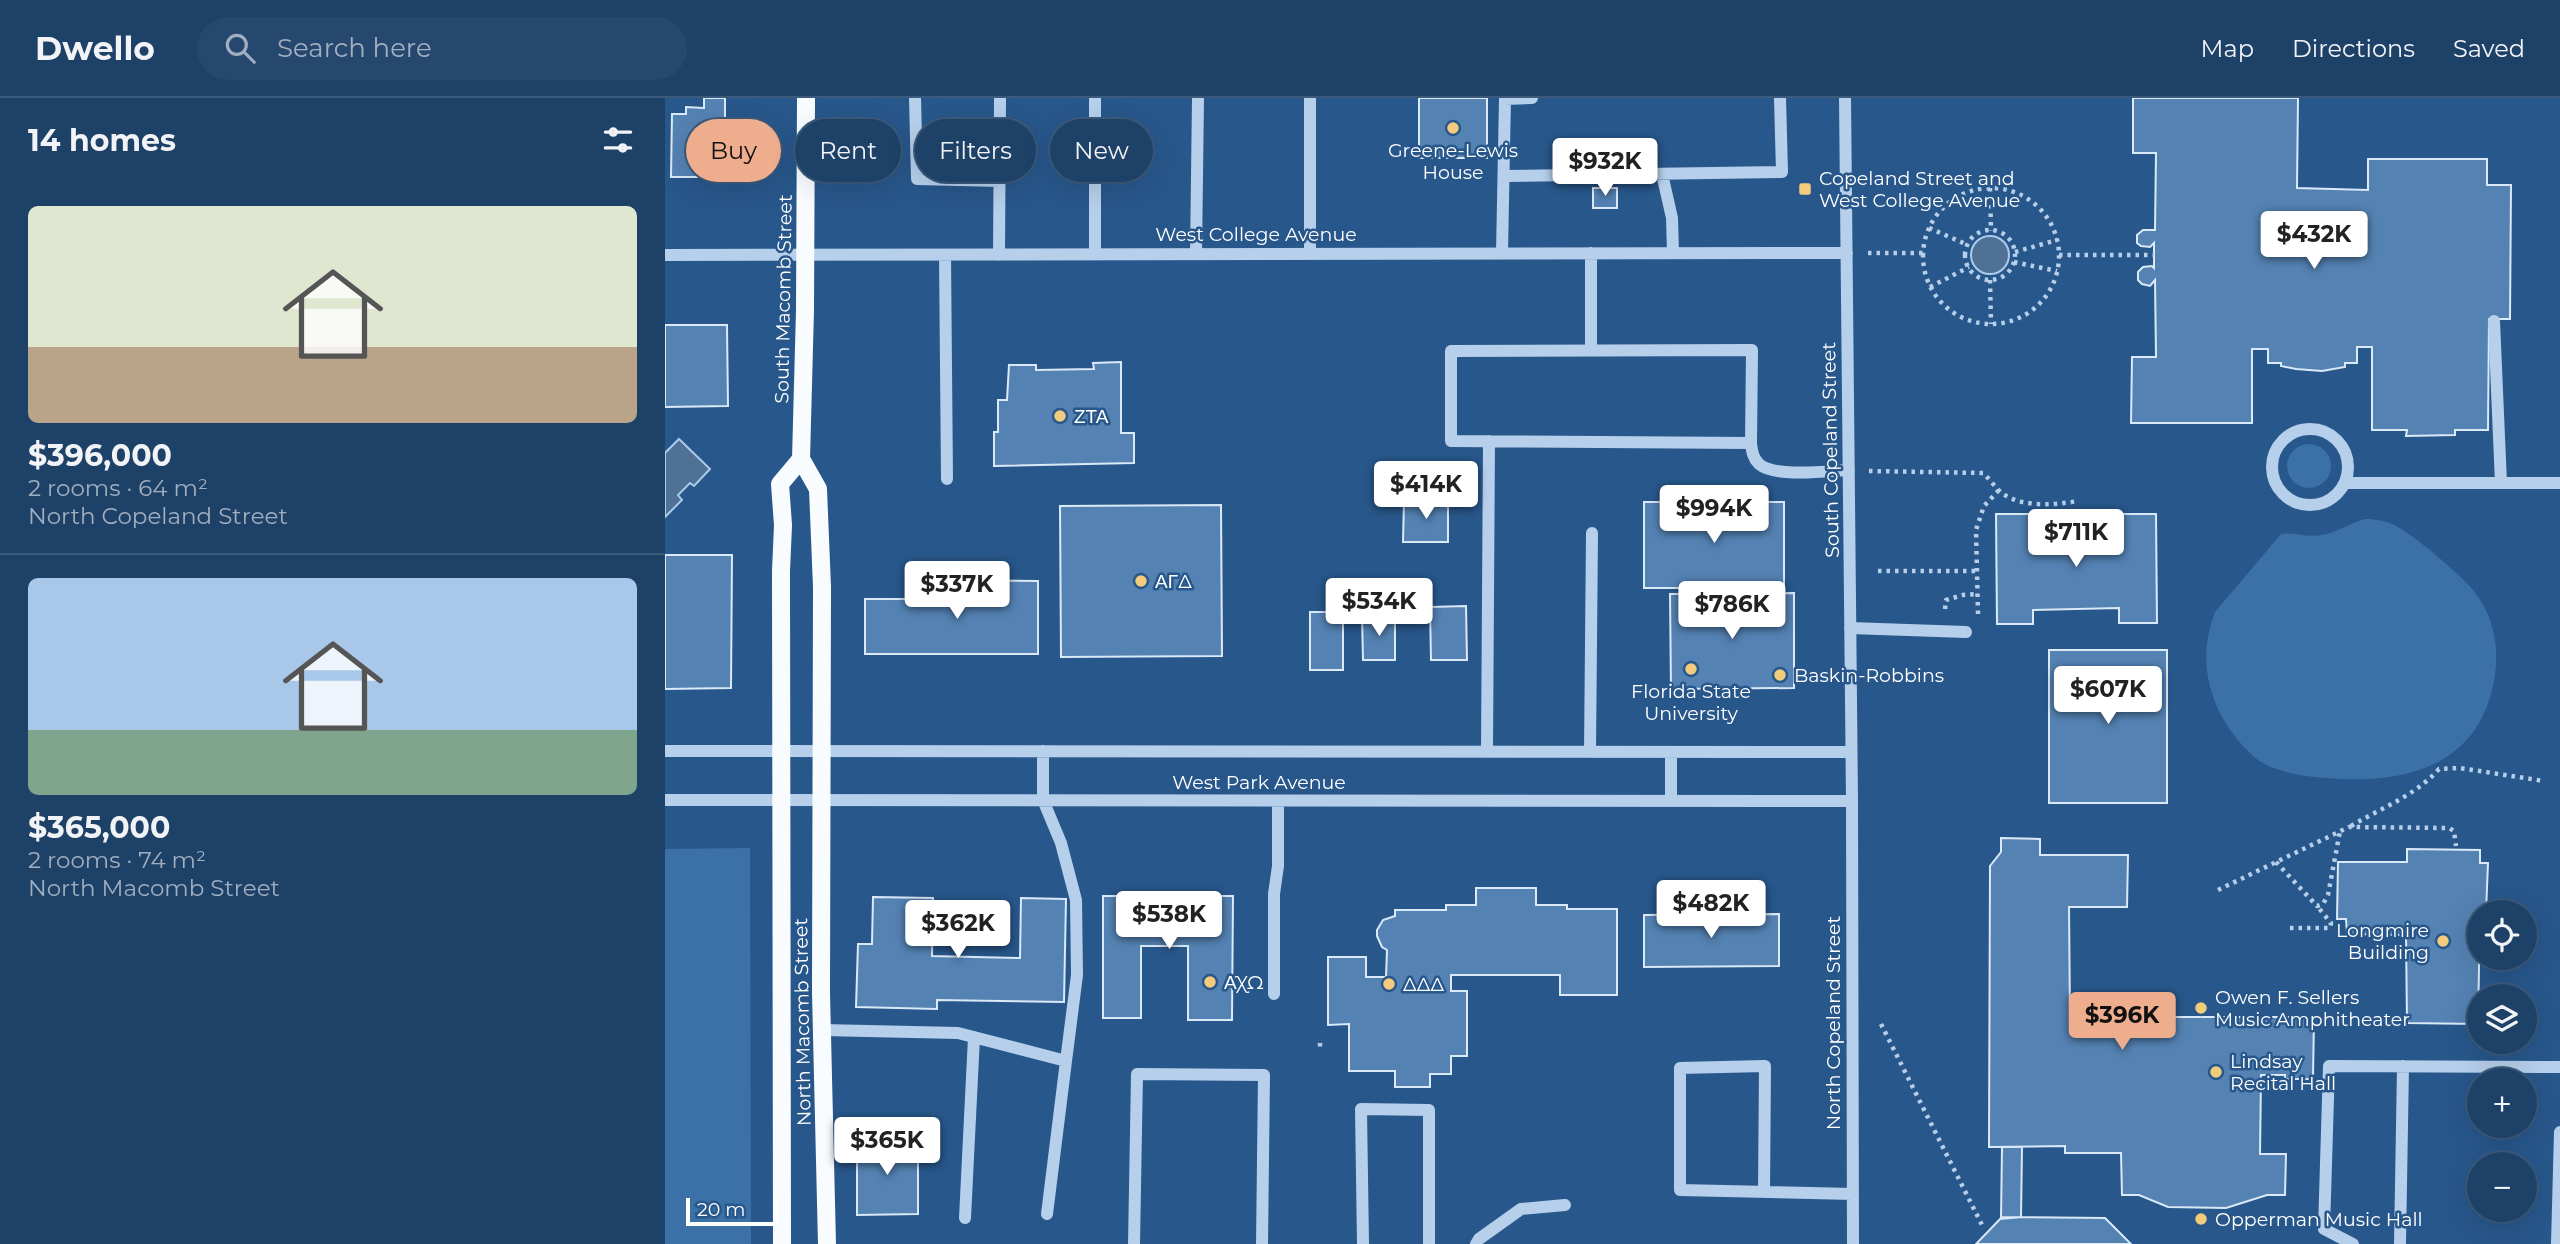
<!DOCTYPE html>
<html lang="en">
<head>
<meta charset="utf-8">
<style>
  :root { --surface:#1e4168; --page:#26486e; --text:#f1f3f6; --muted:#a1afc0; --line:#3c5a7c; --accent:#eead8d }
  body { margin:0; font-family:Montserrat,sans-serif; background:var(--page); color:var(--text); height:100vh; display:flex; flex-direction:column; font-size:26px; white-space:nowrap }
  * { box-sizing:border-box; margin:0 }
  p { font-size:23px; color:var(--muted) }
  .icon { flex:none; width:38px; height:38px; fill:none; stroke:currentColor; stroke-width:2; stroke-linecap:round; stroke-linejoin:round }
  .map { position:relative; flex:1; overflow:hidden }
  .sheet { display:flex; flex-direction:column; background:var(--surface); width:665px }
  .sheet>* { flex:none }
  .top-card { position:absolute; left:21px; top:21px; width:665px; height:63px; display:flex; gap:14px }
  .controls { position:absolute; left:1802px; top:802px; display:grid; gap:14px }
  .controls a { display:grid; place-items:center; width:70px; height:70px; border-radius:50%; background:var(--surface); box-shadow:0 7px 28px #0002,0 0 0 2px var(--line); font-size:35px }
  .scale { position:absolute; left:21px; bottom:18px; width:91px; box-sizing:border-box; padding-left:7px; border:4px solid #fff; border-top:0; font-size:19px; line-height:24px; white-space:nowrap; color:#fff; -webkit-text-stroke:5px #28578b; paint-order:stroke }
  .price { position:absolute; translate:-50% -60px; padding:0 16px; border-radius:7px; background:#fff; color:#222; font-size:23px; line-height:46px; filter:drop-shadow(0 2px 4px #0008) }
  .price::after { content:''; position:absolute; left:50%; top:42px; width:21px; height:16px; margin-left:-10px; background:inherit; clip-path:polygon(0 0,100% 0,50% 100%) }
  .price.current { background:var(--accent); color:#111 }
  ul { padding:0; list-style:none }
  li { display:grid; align-content:center; gap:14px; height:371px; padding:0 28px }
  li+li { border-top:2px solid var(--line) }
  li span { display:grid; place-items:center; height:217px; border-radius:10px; color:#555 }
  li>.icon { margin-inline-start:auto }
  span .icon { width:126px; height:126px; fill:#fffc; stroke-width:1 }
  li b { font-size:30px }
  h2 { display:flex; justify-content:space-between; align-items:center; height:84px; padding:0 28px; font-size:30px }
  .pill { padding:0 24px; border-radius:32px; background:var(--surface); box-shadow:0 7px 28px #0002,0 0 0 2px var(--line); font-size:24px; line-height:63px }
  .pill.current { background:var(--accent); color:#111 }
  header { display:flex; align-items:center; gap:42px; box-sizing:border-box; height:98px; padding:0 35px; background:var(--surface); border-bottom:2px solid var(--line) }
  header strong { font-size:33px }
  nav { display:flex; gap:38px; margin-inline-start:auto; font-size:24px }
  .search { width:490px; height:63px; background:var(--page); display:flex; align-items:center; gap:18px; box-sizing:border-box; padding:0 24px; border-radius:38px; color:var(--muted); font-size:26px }
  main { display:flex; flex:1; min-height:0 }
  .map>svg:first-child { display:block }
  .green { fill:#3c71a8 }
  .water { fill:#507196; stroke:#abcbea; stroke-width:2 }
  .building { fill:#5482b3; stroke:#dae9f8; stroke-width:2 }
  .lines { fill:none; stroke-linecap:round; stroke-linejoin:round }
  .path { stroke:#b6cfea; stroke-width:4.5; stroke-dasharray:3.5 5; stroke-linecap:butt }
  .minor { stroke:#b6cfea; stroke-width:12 }
  .major { stroke:#f9fcfe; stroke-width:18 }
  .poi-dot { fill:#f2cb7c; stroke:#28578b; stroke-width:2.5 }
  .labels { text-anchor:middle; stroke-width:5; stroke-linejoin:round; paint-order:stroke }
  .poi-label { font-size:19px; fill:#fff; stroke:#28578b; text-anchor:start }
  .street-label { font-size:19px; fill:#fff; stroke:#28578b }
</style>
</head>
<body>
<header>
<strong>Dwello</strong>
<div class="search"><svg class="icon" aria-label="search" viewBox="0 0 24 24"><circle cx="10" cy="10" r="6"/><path d="M15 15l6 6"/></svg>Search here</div>
<nav><a>Map</a><a>Directions</a><a>Saved</a></nav>
</header>
<main>
<section class="sheet">
<h2>14 homes<svg class="icon" aria-label="filters" viewBox="0 0 24 24"><path d="M4 7h16M4 17h16"/><circle cx="9" cy="7" r="2"/><circle cx="15" cy="17" r="2"/></svg></h2>
<ul>
<li><span style="background:linear-gradient(#dfe7d0 65%,#b9a48a 0)"><svg class="icon" aria-label="home" viewBox="0 0 24 24"><path d="M3 11l9-7 9 7M6 9v11h12V9"/></svg></span><div><b>$396,000</b><p>2 rooms · 64 m²</p><p>North Copeland Street</p></div></li>
<li><span style="background:linear-gradient(#a9c7e8 70%,#7fa58c 0)"><svg class="icon" aria-label="home" viewBox="0 0 24 24"><path d="M3 11l9-7 9 7M6 9v11h12V9"/></svg></span><div><b>$365,000</b><p>2 rooms · 74 m²</p><p>North Macomb Street</p></div></li>
</ul>
</section>
<div class="map">
<svg width="1895" height="1146" viewBox="0 0 1895 1146">
  <rect width="100%" height="100%" fill="#28578b"/>
  <path class="green" d="M1622 368a22 22 0 1 1 44 0a22 22 0 1 1-44 0Z
    M1700 421C1711 421 1722 423 1731 428 1750 438 1794 475 1808 492 1828 516 1834 546 1830 577 1818 659 1755 684 1679 681 1655 680 1628 678 1606 669 1593 664 1582 653 1573 642 1543 606 1532 560 1550 514L1616 436C1629 434 1642 440 1656 437 1672 435 1685 425 1700 421Z
    M85 750 86 1146H0V751Z"/>
  <path class="water" d="M1306 157a19 19 0 1 1 38 0a19 19 0 1 1-38 0Z
    M14 341 45 371 29 388 25 385 13 397 17 402 0 419V355Z"/>
  <path class="building" d="M39 0H60V25H76V50H83L82 79H6L7 16H21V9L39 10Z
    M754 0H822V60H754Z
    M1468 0H1633L1632 90 1703 92V61H1822V87H1846L1845 221H1824L1823 332H1790V337L1741 338 1742 332H1707V249H1692V265H1680V269L1657 273 1631 271 1616 268V265H1603V251H1587V325H1466L1467 259H1491L1490 182 1485 188 1477 186 1473 182V174L1478 169 1487 168 1489 170V145L1485 149 1476 148 1472 145V137L1478 132H1490L1491 55H1468Z
    M928 90H952V110H928Z
    M0 227H62L63 308 0 309Z
    M456 264V335H469V365L329 368V334H333V302H342L344 267H371V272L429 271 428 265Z
    M739 402 783 403V444H738Z
    M979 404H1119V490H979Z
    M556 407 557 558 396 559 395 408Z
    M1331 416H1368V433H1454V416H1491L1492 525H1454V510L1368 512V526H1332Z
    M0 457H67L66 590 0 591Z
    M273 482 373 483V556H200V501H273Z
    M1129 495V590L1006 591 1005 496Z
    M801 508 802 562H766L765 509Z
    M645 514H678V572H645Z
    M730 517V562H698L697 518Z
    M1384 552H1502V705H1384Z
    M1336 740 1375 741V757H1463L1462 809H1404L1405 919H1649L1648 981H1620V977H1596L1595 1056H1621L1620 1097H1602L1561 1110 1503 1109 1474 1097H1457L1456 1055H1400V1048L1324 1049 1325 768 1336 754Z
    M1742 751 1815 752V765H1823L1821 814H1815L1813 926 1742 925 1741 837 1682 836 1681 821H1672L1673 764H1742Z
    M811 790H871V807H902V811H952V897H895V877H786V893H802V958H786V976H765V989H730V973H684V926L663 927V859H701V879H721L722 852 717 849 712 838V832L718 822 730 818V812H781V807H811Z
    M438 798H568L567 922H523V848H476V920H438Z
    M208 799 268 800 267 858 355 860 356 800 401 801 399 904 272 902V911L191 909 193 846H207Z
    M1114 816V868L979 869V817Z
    M192 1042H253V1116L192 1117Z
    M1337 1049H1357L1356 1119 1336 1121Z
    M1337 1119 1440 1120 1466 1146H1311Z"/>
  <g class="lines">
    <path class="path" d="M1325 90 1326 133
      M1258 158a68 68 0 1 1 136 0a68 68 0 1 1-136 0Z
      M1264 130 1303 147
      M1300 157a25 25 0 1 1 50 0a25 25 0 1 1-50 0Z
      M1350 154 1392 142
      M1203 155H1258
      M1394 157H1489
      M1349 164 1392 173
      M1325 182 1326 226
      M1265 189 1304 169
      M1204 373 1318 375C1325 381 1330 390 1337 395 1357 410 1390 407 1413 403
      M1213 473H1312
      M1280 511 1281 502 1298 497 1312 496
      M1313 516 1311 432 1319 408 1334 392
      M1686 728C1716 710 1750 698 1774 671L1795 670 1879 683
      M1611 764 1652 808 1658 806 1663 797 1675 733
      M1553 792 1684 729 1784 730 1789 733 1791 748
      M1625 830H1665L1666 825 1652 808
      M1216 926 1317 1127
      M655 945V953"/>
    <path class="minor" d="M250 0 252 81 335 83
      M645 0V156
      M1180 0 1187 703 1188 1146
      M840 1 867 0
      M997 76 1007 120 1008 155
      M839 78 1117 74 1115 0
      M837 155 840 0
      M430 156V0
      M531 156 533 0
      M0 157 1182 155
      M280 157 282 381
      M334 157 335 0
      M1829 223 1836 385
      M926 252V155
      M1607 369a38 38 0 1 1 76 0a38 38 0 1 1-76 0Z
      M1086 345 786 343V253L1087 252 1086 345C1087 354 1088 360 1094 366 1110 380 1163 373 1184 372
      M1680 385H1895
      M1185 530 1301 534
      M0 653 1186 654
      M378 653V702L396 745 411 802 412 877 401 963
      M822 653 824 343
      M925 654 927 435
      M0 702 1187 703
      M1006 703V654
      M609 896V796L613 768V703
      M157 932 293 935 401 963 382 1116
      M1099 1094 1100 968 1015 970V1092L1188 1096
      M300 1120 309 939
      M469 1146 472 976 599 977 597 1146
      M698 1146 696 1011 764 1012V1146
      M811 1146 814 1141 856 1111 900 1107
      M1688 1146 1659 1131 1664 968 1895 969
      M1735 1146 1738 968
      M1892 1146 1895 1034"/>
    <path class="major" d="M141 0 140 212 136 361 153 391 157 489 156 895 162 1146
      M117 1146 116 473 118 427 115 386 136 361"/>
  </g>
  <g class="poi-dot">
    <circle cx="788" cy="30" r="7"/>
    <rect x="1133" y="84" width="14" height="14" rx="3.5"/>
    <circle cx="395" cy="318" r="7"/>
    <circle cx="476" cy="483" r="7"/>
    <circle cx="1026" cy="571" r="7"/>
    <circle cx="1115" cy="577" r="7"/>
    <circle cx="1778" cy="843" r="7"/>
    <circle cx="545" cy="884" r="7"/>
    <circle cx="724" cy="886" r="7"/>
    <circle cx="1536" cy="910" r="7"/>
    <circle cx="1551" cy="974" r="7"/>
    <circle cx="1536" cy="1121" r="7"/>
  </g>
  <g class="labels">
    <g class="poi-label">
      <text x="788" y="59" text-anchor="middle">Greene-Lewis<tspan x="788" dy="22">House</tspan></text>
      <text x="1154" y="87">Copeland Street and<tspan x="1154" dy="22">West College Avenue</tspan></text>
      <text x="409" y="325">ΖΤΑ</text>
      <text x="490" y="490">ΑΓΔ</text>
      <text x="1129" y="584">Baskin-Robbins</text>
      <text x="1026" y="600" text-anchor="middle">Florida State<tspan x="1026" dy="22">University</tspan></text>
      <text x="1764" y="839" text-anchor="end">Longmire<tspan x="1764" dy="22">Building</tspan></text>
      <text x="559" y="891">ΑΧΩ</text>
      <text x="738" y="893">ΔΔΔ</text>
      <text x="1550" y="906">Owen F. Sellers<tspan x="1550" dy="22">Music Amphitheater</tspan></text>
      <text x="1565" y="970">Lindsay<tspan x="1565" dy="22">Recital Hall</tspan></text>
      <text x="1550" y="1128">Opperman Music Hall</text>
    </g>
    <g class="street-label">
      <text x="591" y="143">West College Avenue</text>
      <text transform="translate(118 201) rotate(-89)" y="7">South Macomb Street</text>
      <text transform="translate(1165 352) rotate(-91)" y="7">South Copeland Street</text>
      <text x="594" y="691">West Park Avenue</text>
      <text transform="translate(137 924) rotate(-91)" y="7">North Macomb Street</text>
      <text transform="translate(1168 925) rotate(-90)" y="7">North Copeland Street</text>
    </g>
  </g>
</svg>
<div class="controls">
<a><svg class="icon" aria-label="locate" viewBox="0 0 24 24"><circle cx="12" cy="12" r="6"/><path d="M12 2v4M12 18v4M2 12h4M18 12h4"/></svg></a>
<a><svg class="icon" aria-label="layers" viewBox="0 0 24 24"><path d="M12 4l9 5-9 5-9-5zM3 14l9 5 9-5"/></svg></a>
<a>+</a>
<a>−</a>
</div>
<div class="scale">20 m</div>
<b class="price" style="left:940px;top:100px">$932K</b>
<b class="price" style="left:1649px;top:173px">$432K</b>
<b class="price" style="left:761px;top:423px">$414K</b>
<b class="price" style="left:1049px;top:447px">$994K</b>
<b class="price" style="left:1411px;top:471px">$711K</b>
<b class="price" style="left:292px;top:523px">$337K</b>
<b class="price" style="left:714px;top:540px">$534K</b>
<b class="price" style="left:1067px;top:543px">$786K</b>
<b class="price" style="left:1443px;top:628px">$607K</b>
<b class="price" style="left:1046px;top:842px">$482K</b>
<b class="price" style="left:504px;top:853px">$538K</b>
<b class="price" style="left:293px;top:862px">$362K</b>
<b class="price current" style="left:1457px;top:954px">$396K</b>
<b class="price" style="left:222px;top:1079px">$365K</b>
<div class="top-card">
<a class="pill current">Buy</a>
<a class="pill">Rent</a>
<a class="pill">Filters</a>
<a class="pill">New</a>
</div>
</div>
</main>
</body>
</html>
